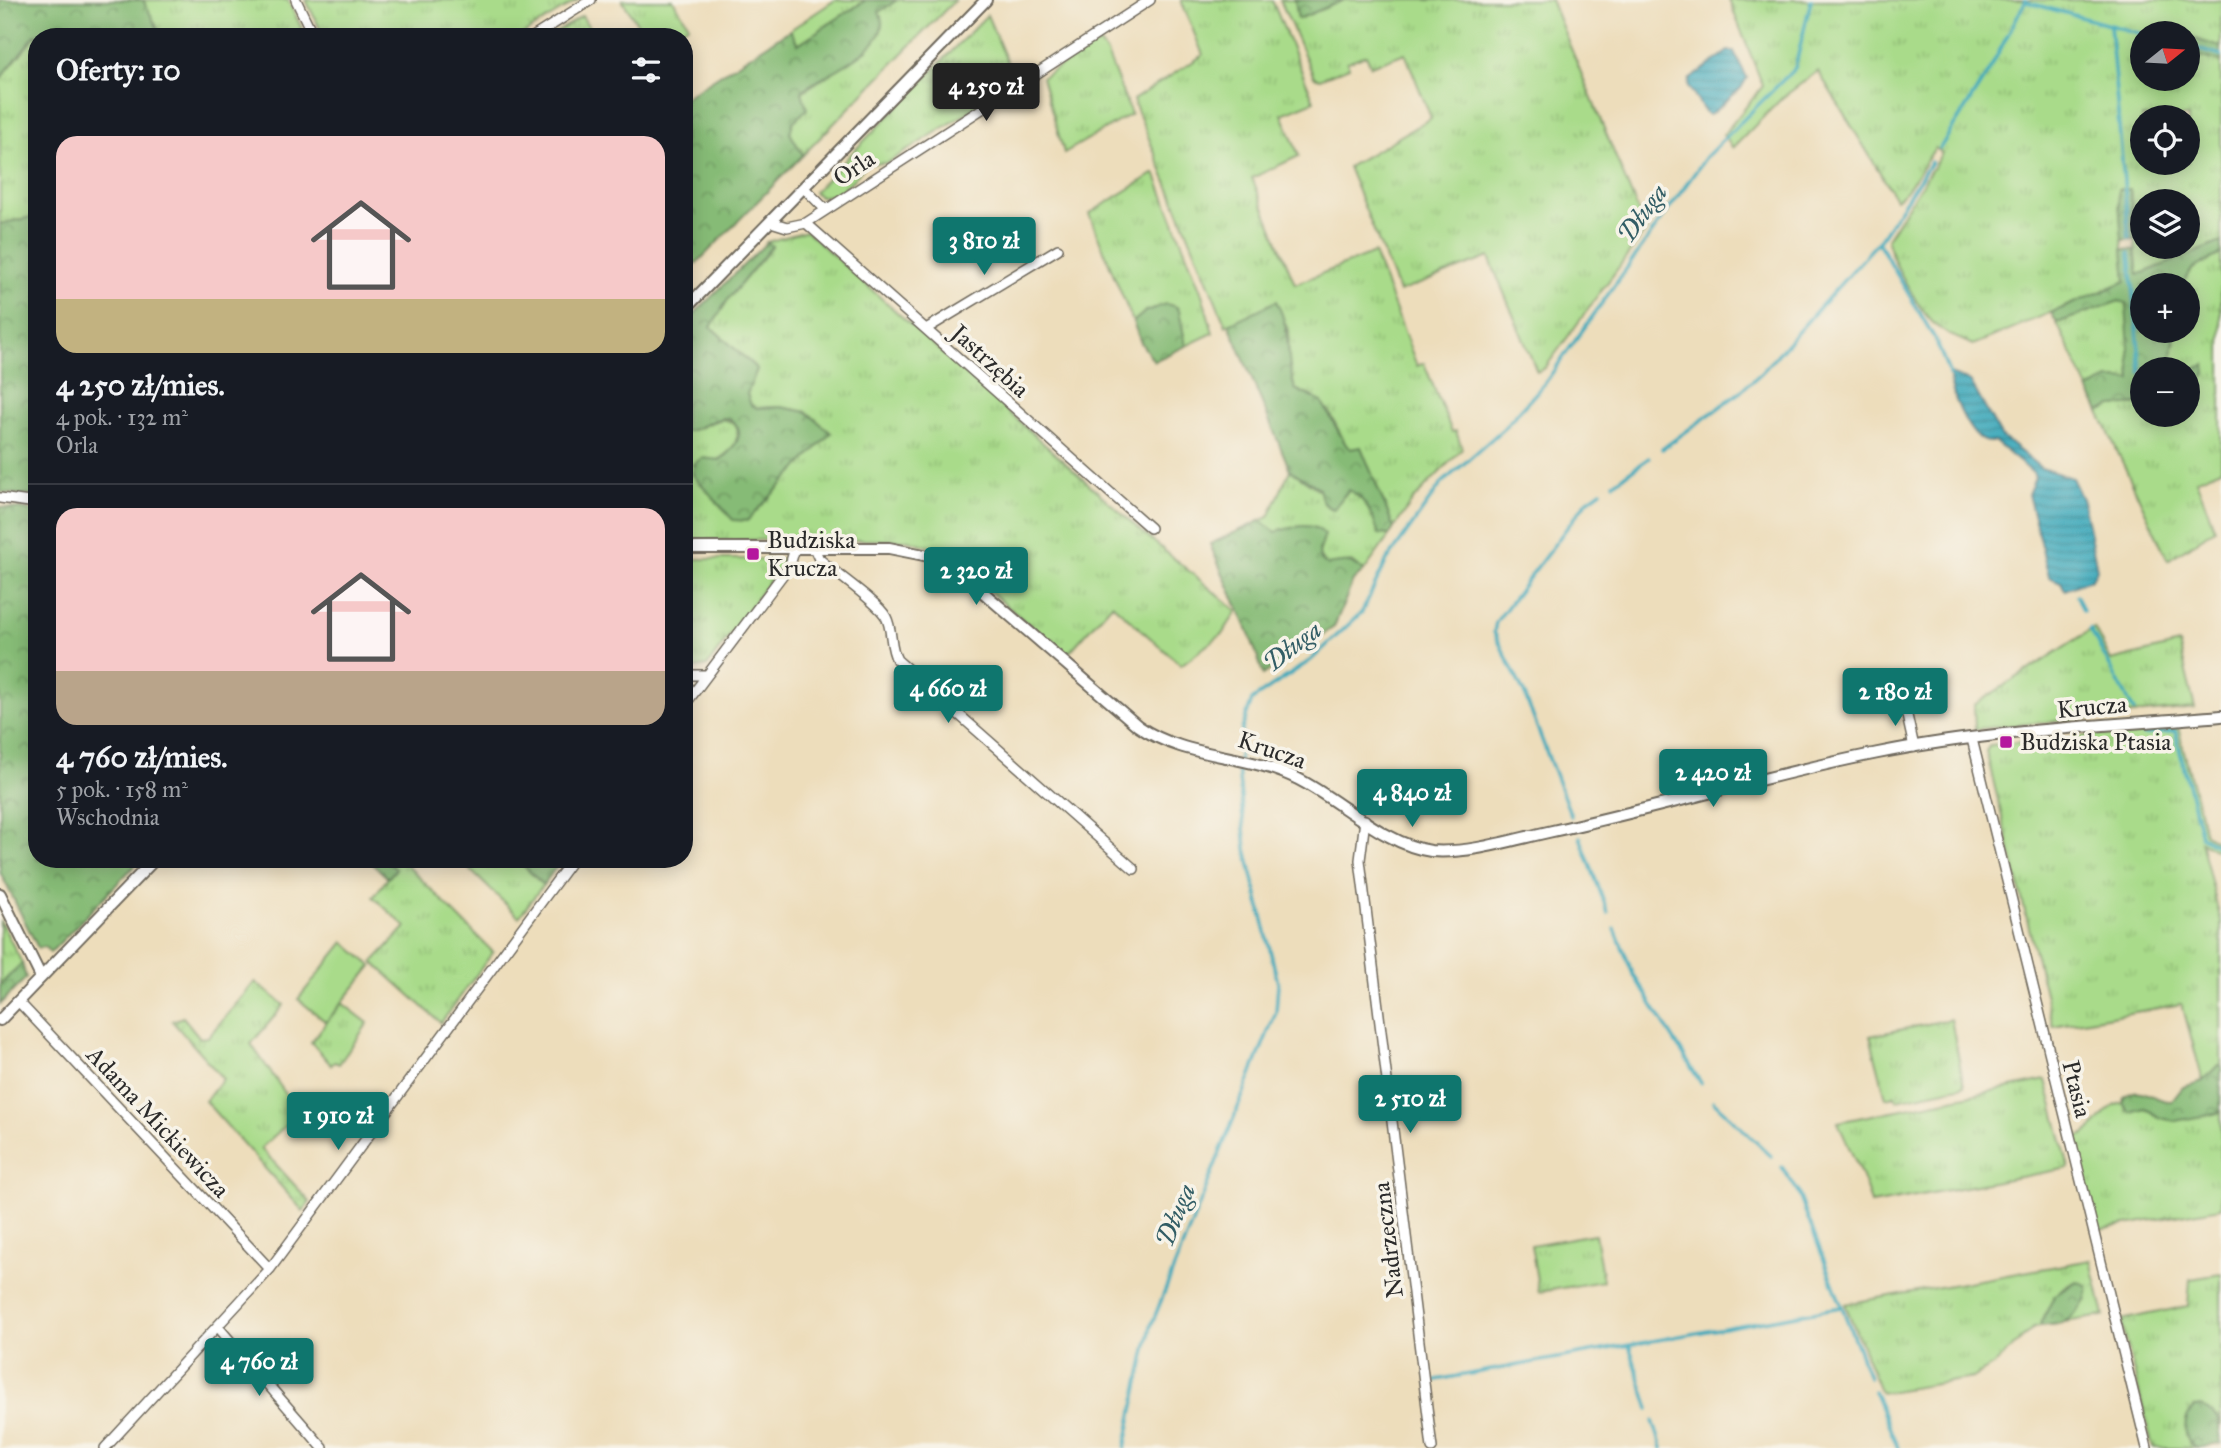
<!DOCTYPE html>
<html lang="pl">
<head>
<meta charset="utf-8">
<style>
  :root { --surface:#171b24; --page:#20242c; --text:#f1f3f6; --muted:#9ea1a6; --line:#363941; --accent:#0f766e }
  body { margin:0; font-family:"IM FELL Great Primer",serif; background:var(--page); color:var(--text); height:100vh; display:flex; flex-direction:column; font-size:26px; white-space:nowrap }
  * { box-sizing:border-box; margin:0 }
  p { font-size:23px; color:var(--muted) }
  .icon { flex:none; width:38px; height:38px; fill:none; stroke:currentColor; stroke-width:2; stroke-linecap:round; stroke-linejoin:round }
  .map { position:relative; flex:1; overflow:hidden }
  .details { position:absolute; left:28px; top:28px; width:665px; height:840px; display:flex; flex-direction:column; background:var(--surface); border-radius:28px; box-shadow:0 4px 18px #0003 }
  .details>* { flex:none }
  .needle { width:46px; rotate:72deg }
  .buttons { position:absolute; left:2130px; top:21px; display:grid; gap:14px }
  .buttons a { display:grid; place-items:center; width:70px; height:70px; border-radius:50%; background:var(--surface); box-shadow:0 4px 18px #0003; font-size:35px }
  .price { position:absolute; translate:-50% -60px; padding:0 16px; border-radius:7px; background:var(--accent); color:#fff; font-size:23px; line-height:46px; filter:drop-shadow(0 2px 4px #0008) }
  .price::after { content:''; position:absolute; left:50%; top:42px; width:21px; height:16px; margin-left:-10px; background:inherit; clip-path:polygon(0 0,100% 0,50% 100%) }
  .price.on { background:#222; color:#fff }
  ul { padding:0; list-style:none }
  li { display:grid; align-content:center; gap:14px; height:371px; padding:0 28px }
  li+li { border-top:2px solid var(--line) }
  li span { display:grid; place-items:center; height:217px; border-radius:21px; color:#555 }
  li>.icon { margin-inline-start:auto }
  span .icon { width:126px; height:126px; fill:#fffc; stroke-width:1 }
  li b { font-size:30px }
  h2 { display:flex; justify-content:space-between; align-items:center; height:84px; padding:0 28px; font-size:30px }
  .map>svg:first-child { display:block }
  .grass { fill:url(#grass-tufts); stroke:#6a835a; stroke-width:2; fill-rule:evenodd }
  .forest { fill:url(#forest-crowns); stroke:#587350; stroke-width:2 }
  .garden { fill:#a9db8a; stroke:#6a835a; stroke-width:2 }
  .water { fill:url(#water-rules); stroke:#346a73; stroke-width:2 }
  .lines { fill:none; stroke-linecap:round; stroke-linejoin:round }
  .stream { stroke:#3ca9bb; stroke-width:3.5 }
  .minor-casing { stroke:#6f695d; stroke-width:12 }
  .tertiary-casing { stroke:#6f695d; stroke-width:14 }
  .minor { stroke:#fff; stroke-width:9 }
  .tertiary { stroke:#fff; stroke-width:10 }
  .poi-dot { fill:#b5179e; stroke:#f7f3e8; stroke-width:2.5 }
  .labels { text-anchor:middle; stroke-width:7; stroke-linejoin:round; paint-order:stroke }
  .street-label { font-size:24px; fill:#2b2b2b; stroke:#f7f3e8 }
  .poi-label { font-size:24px; fill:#2b2b2b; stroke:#f7f3e8; text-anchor:start }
  .water-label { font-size:26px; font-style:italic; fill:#325d65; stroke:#f7f3e8 }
</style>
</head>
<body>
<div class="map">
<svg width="2221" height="1448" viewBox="0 0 2221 1448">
  <defs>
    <pattern id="grass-tufts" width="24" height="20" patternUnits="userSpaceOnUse" patternTransform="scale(1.75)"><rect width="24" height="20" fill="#a9db8a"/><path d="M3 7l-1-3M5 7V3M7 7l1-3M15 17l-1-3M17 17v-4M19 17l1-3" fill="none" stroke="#92bc77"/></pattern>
    <pattern id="forest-crowns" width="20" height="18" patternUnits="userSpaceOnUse" patternTransform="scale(1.75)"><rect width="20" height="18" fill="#86bb76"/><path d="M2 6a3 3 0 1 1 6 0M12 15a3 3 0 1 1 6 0" fill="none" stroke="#6e9861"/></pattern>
    <pattern id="water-rules" width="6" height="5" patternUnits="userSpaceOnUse" patternTransform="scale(1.75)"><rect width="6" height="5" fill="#3ca9bb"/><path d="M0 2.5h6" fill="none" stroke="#338a98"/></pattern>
  </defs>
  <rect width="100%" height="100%" fill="#f7f3e8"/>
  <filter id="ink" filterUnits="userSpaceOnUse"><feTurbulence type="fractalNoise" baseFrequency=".0143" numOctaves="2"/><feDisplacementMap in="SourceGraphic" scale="14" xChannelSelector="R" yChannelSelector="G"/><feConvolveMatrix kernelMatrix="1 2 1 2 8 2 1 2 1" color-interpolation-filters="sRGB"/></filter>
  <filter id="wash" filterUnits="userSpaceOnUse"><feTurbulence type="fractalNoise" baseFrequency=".00686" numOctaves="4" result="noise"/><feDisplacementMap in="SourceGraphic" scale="28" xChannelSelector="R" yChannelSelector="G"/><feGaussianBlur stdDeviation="1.57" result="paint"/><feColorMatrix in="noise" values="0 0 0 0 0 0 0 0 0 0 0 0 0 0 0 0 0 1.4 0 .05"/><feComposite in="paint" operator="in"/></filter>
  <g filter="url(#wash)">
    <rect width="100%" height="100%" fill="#edddbb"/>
    <path class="grass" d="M143 0H288L302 29 286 37H162Z
      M306 0H578L518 37H324Z
      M622 0H673L689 25 670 37H646Z
      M835 0H866L798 44 790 30Z
      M897 0H955L803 155 790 133C792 110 810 123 802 92L867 50 879 12Z
      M1181 0H1272L1314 101 1282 114 1299 156 1252 178 1295 284 1374 253 1417 366 1424 363 1452 432 1456 431 1462 449 1414 499 1394 528 1361 448 1350 449 1346 445 1329 411 1313 397 1295 389 1289 365 1288 330 1276 302 1226 326 1133 100 1203 55Z
      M1280 0H1295L1298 19 1344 0H1551L1646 230 1545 368 1537 372 1489 257 1399 292 1348 167 1431 118 1405 53 1371 66 1366 55 1347 62 1349 67 1320 79 1314 77Z
      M1729 0H2221V47L2188 38V33H2142V79H2188V53L2221 62V242L2138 276 2130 189 2118 190 2126 281 1973 345C1962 340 1948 335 1939 328 1922 316 1890 259 1887 239L1942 153 1935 148 1907 190 1896 199 1818 71 1782 98 1733 148 1723 135 1763 86ZM2142 117H2188V163H2142ZM2142 201H2188V247H2142Z
      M987 15 1016 82 887 163 867 164C852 179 844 198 819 196L814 192Z
      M582 16 595 37H549Z
      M47 32 53 37H37V216L0 224V79L36 35Z
      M1099 43 1106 51 1131 114 1064 153 1042 77Z
      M1155 173 1202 294 1213 333 1186 346 1179 311 1173 305 1146 311 1133 322 1089 214Z
      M806 231 1147 536 1237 611 1223 633 1181 665 1112 604 1066 656 941 550 908 540H684L687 528 684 524V431C705 432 720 408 737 427 741 455 712 461 693 474L831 433 807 412 781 407 757 408 751 405 747 394 757 369 711 327 729 298 772 247 767 242Z
      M2221 254V469L2196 480 2215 529 2168 560 2099 412 2112 406 2142 404V415H2188V387L2198 383 2205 365 2193 370 2181 369 2172 356 2175 331H2188V285H2183C2187 267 2205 261 2221 254Z
      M2119 301 2126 303 2133 372 2131 380 2109 379 2088 389 2057 323Z
      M1290 470 1338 503 1349 490C1366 497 1373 517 1379 534L1390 535 1364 571 1352 562 1327 565 1318 556 1323 542 1276 532 1260 521 1269 517Z
      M684 559H783L781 565 707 666 684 670Z
      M2094 628 2111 661 2179 644 2195 708 1975 729 1974 705Z
      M2178 727 2205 834 2221 844V853L2201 841 2221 922V1066L2203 1081 2182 1004 2053 1026 1986 751 1990 745Z
      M384 859H401L493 952 441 1023 373 962 406 927 373 897 395 869Z
      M459 859H517L543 885 519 917Z
      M0 920 22 963 0 985Z
      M255 982 284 1005 251 1044 299 1113 261 1148 310 1202 303 1211 205 1101 223 1079 172 1021 183 1017 200 1038 208 1037Z
      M342 1003 368 1023 339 1064 335 1062 331 1065 311 1042Z
      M1951 1019 1964 1086 1897 1100 1894 1096 1886 1098 1870 1036Z
      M2046 1080 2069 1168 1871 1204C1864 1175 1849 1150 1838 1122Z
      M2123 1103 2127 1111 2147 1108 2175 1121 2221 1111V1208L2098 1230 2075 1137C2100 1134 2097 1108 2123 1103Z
      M1595 1234 1603 1281 1539 1292 1531 1245Z
      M2091 1260 2104 1316 2064 1322 2087 1300 2077 1281C2055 1289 2049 1306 2040 1326L2034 1327 1994 1365 1973 1378 1881 1393 1845 1304Z
      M2221 1274V1426L2218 1417 2194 1407 2186 1420 2190 1444 2196 1448H2153L2121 1320 2188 1306 2190 1279Z"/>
    <path class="forest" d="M0 0H143L162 37H53L46 32 35 35 0 79Z
      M866 0H897L879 12C898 45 828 73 805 88L802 92 807 109 793 122 790 133 803 155 696 264 684 247V98L790 30 798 44Z
      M1295 0H1344L1298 19Z
      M2188 37 2221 47V62L2188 53Z
      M2118 189H2130L2134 239 2122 240Z
      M37 216V497L0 492V224Z
      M767 242 772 246 729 298 711 327 757 369 747 394 751 405 757 408 781 407 807 412 831 433 747 521 733 520 693 475 694 464 702 458 720 460C731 451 750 433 731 420 719 412 698 432 684 431V324Z
      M2221 242V254L2192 269 2183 285H2142V331H2175L2172 356 2181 369H2142V404L2112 406 2099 412 2088 389 2109 379 2131 380 2126 303 2119 301 2057 323 2051 313 2126 281 2123 249 2135 250 2138 275Z
      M1276 301C1293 331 1284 358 1295 389L1322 402 1346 445 1350 449 1361 447 1394 528 1390 535 1379 534C1373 518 1366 497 1348 490L1334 509C1322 507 1321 497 1319 488L1290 470 1229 324Z
      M1166 304 1177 307 1179 311 1186 346 1154 361 1141 343 1133 322 1146 311Z
      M2205 365 2206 374 2198 383 2188 387V370Z
      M0 507 37 511V859H141L50 953 45 947 38 948 0 872Z
      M1260 521 1276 532C1292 527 1313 520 1325 535L1319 550 1320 560 1328 565C1344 562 1349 560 1364 571L1353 581 1334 627 1263 675C1251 630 1228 588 1210 544Z
      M368 859H384L396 869 388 878Z
      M517 859H562L543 885Z
      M22 963 26 978 0 1004V985Z
      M2218 1065 2221 1066 2220 1113 2175 1121 2160 1118 2146 1108 2129 1112 2123 1103 2124 1097C2143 1082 2154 1103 2172 1101L2183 1087 2203 1081Z
      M2077 1281 2086 1285C2092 1297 2075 1316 2064 1322 2058 1325 2046 1325 2040 1326L2054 1296Z
      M2201 1406 2218 1417 2221 1444 2196 1448C2182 1438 2182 1420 2194 1407Z"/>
    <path class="garden" d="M344 942 372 966 326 1022 298 999Z"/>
    <path class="water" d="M1728 51 1734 52 1747 78 1741 88 1710 115 1706 114 1688 86 1689 80Z
      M1950 374 1970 381 2001 436 2041 468 2072 478 2083 501 2097 569 2092 579 2065 590 2061 582 2049 577 2028 494 2035 478 2033 473 1995 442C1993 442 1985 442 1984 441 1969 436 1948 389 1950 374Z"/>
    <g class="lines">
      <path class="stream" d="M2026 2 2142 34
        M2110 25 2129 238
        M2188 46 2221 56
        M1940 148 1989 71 2026 0
        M1878 242 1935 339 1950 375
        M2130 253 2141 372
        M1662 449 1739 393 1762 372 1878 242 1931 162
        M1614 483 1649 458
        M2077 596 2083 610
        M2090 629 2134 711
        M2144 735 2175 731 2201 836 2221 848
        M1571 816 1524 693 1494 632 1496 622 1587 501 1601 491
        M1580 837 1608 913
        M1615 929 1633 974 1701 1083
        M1713 1101 1771 1156
        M1782 1167 1797 1190 1869 1377
        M1629 1345 1649 1409
        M1436 1380 1841 1307
        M1874 1391 1898 1448
        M1653 1421 1662 1448
        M1125 1448 1151 1326 1276 1012 1278 983 1246 849 1238 768 1242 729 1252 700 1311 660 1362 612 1386 562 1442 483 1503 429 1545 383 1706 157 1795 68 1811 0"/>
    </g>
  </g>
  <g filter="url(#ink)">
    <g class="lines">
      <g class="minor-casing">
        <path id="minor" d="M296 0 314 37
          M533 37 591 0
          M805 189 826 210
          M771 222 787 227 806 223 1150 0
          M806 223 1150 528
          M926 329 1058 249
          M0 498 37 503
          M814 548 819 559C834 572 878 602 886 617 893 630 889 646 897 660L1134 869
          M684 675H707
          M1904 702 1914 747
          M684 706 790 565 795 548
          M1972 739 2147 1448
          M1365 820 1360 860 1432 1448
          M18 1001 270 1269
          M218 1327 323 1448
          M105 1448 270 1269 573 859"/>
      </g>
      <g class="tertiary-casing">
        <path id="tertiary" d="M684 310 986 0
          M684 548H889L934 557 970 581 1138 726C1185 759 1247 753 1298 779 1338 799 1387 846 1431 851 1469 854 1512 840 1548 832 1659 808 1767 775 1878 753 1990 730 2107 726 2221 716
          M0 894 41 977
          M0 1020 155 859"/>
      </g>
      <use href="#minor" class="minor"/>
      <use href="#tertiary" class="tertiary"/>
    </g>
  </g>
  <g class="poi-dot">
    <rect x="746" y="547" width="14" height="14" rx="3.5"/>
    <rect x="1999" y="735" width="14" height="14" rx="3.5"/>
  </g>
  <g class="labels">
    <g class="street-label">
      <text transform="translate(854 168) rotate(-33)" y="8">Orla</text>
      <text transform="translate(990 361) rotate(42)" y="8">Jastrzębia</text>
      <text transform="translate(2092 707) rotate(-5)" y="8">Krucza</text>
      <text transform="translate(1272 750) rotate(19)" y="8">Krucza</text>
      <text transform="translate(2077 1089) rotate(76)" y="8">Ptasia</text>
      <text transform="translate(158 1122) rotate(47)" y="8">Adama Mickiewicza</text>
      <text transform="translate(1388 1240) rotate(-97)" y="8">Nadrzeczna</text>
    </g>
    <g class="poi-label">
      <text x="767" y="548">Budziska<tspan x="767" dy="28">Krucza</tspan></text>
      <text x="2020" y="750">Budziska Ptasia</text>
    </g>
    <g class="water-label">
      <text transform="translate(1642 213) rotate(-54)" y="9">Długa</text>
      <text transform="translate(1292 646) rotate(-38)" y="9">Długa</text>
      <text transform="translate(1175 1215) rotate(-68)" y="9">Długa</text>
    </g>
  </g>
</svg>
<div class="buttons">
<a><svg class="needle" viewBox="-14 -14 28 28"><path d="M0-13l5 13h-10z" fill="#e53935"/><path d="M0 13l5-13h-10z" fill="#9ea1a6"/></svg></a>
<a><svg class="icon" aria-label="locate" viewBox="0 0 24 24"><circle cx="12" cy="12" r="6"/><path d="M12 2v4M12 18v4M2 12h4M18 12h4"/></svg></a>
<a><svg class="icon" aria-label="layers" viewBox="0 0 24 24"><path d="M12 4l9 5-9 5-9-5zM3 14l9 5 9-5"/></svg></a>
<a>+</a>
<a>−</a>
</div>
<b class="price on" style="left:986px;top:123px">4 250 zł</b>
<b class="price" style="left:984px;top:277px">3 810 zł</b>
<b class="price" style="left:976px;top:607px">2 320 zł</b>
<b class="price" style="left:948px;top:725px">4 660 zł</b>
<b class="price" style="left:1895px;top:728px">2 180 zł</b>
<b class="price" style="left:1713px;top:809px">2 420 zł</b>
<b class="price" style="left:1412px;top:829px">4 840 zł</b>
<b class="price" style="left:1410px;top:1135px">2 510 zł</b>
<b class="price" style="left:338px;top:1152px">1 910 zł</b>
<b class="price" style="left:259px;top:1398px">4 760 zł</b>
<section class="details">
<h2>Oferty: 10<svg class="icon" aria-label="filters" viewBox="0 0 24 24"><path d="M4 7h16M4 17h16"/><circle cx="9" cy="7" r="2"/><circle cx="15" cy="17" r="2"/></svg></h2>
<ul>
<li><span style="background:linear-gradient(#f6c9c9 75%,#c2b280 0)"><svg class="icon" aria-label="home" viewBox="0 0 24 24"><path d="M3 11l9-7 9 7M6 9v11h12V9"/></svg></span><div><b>4 250 zł/mies.</b><p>4 pok. · 132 m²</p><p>Orla</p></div></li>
<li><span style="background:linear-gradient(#f6c9c9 75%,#b9a48a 0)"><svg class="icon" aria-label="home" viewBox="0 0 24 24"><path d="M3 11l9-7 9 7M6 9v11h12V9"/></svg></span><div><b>4 760 zł/mies.</b><p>5 pok. · 158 m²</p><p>Wschodnia</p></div></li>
</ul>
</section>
</div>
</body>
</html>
